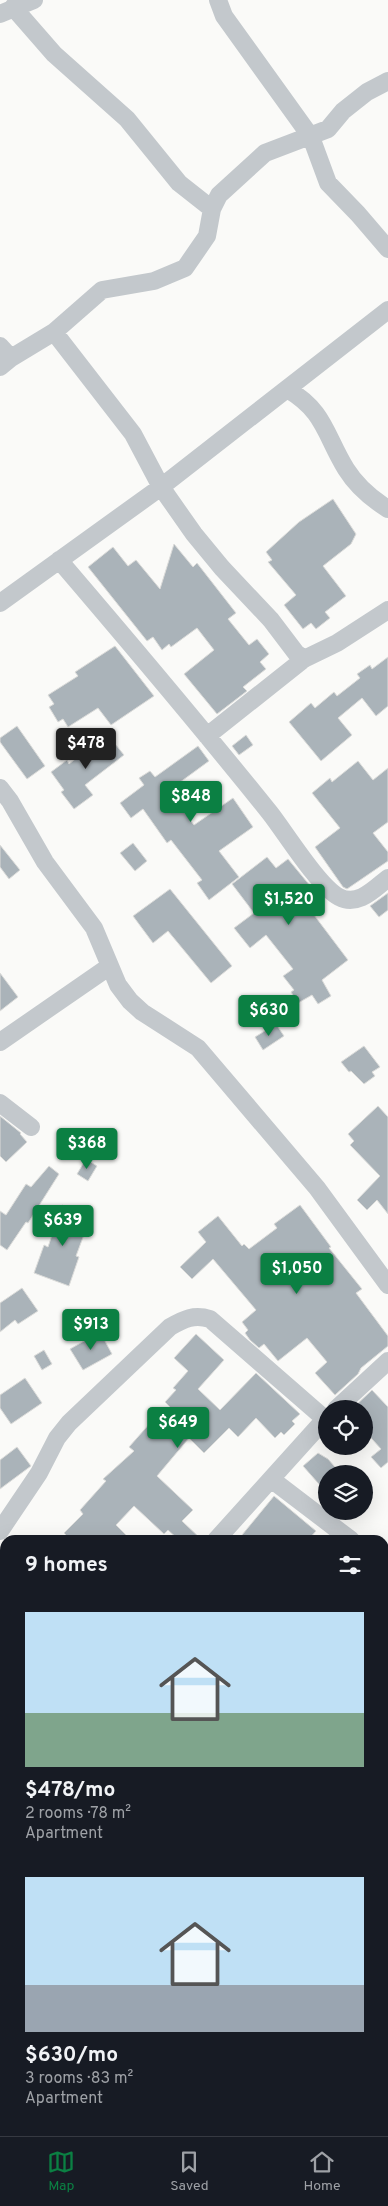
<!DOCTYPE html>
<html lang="en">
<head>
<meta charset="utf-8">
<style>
  :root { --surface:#171b24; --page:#242831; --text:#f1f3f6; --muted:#9ea1a6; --line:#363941; --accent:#0b8043 }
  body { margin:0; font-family:Overpass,sans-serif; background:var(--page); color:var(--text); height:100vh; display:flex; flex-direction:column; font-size:19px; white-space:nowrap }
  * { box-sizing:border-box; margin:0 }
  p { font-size:16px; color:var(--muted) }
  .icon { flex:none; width:28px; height:28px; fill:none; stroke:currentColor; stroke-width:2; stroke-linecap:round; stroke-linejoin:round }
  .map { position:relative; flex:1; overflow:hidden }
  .details { position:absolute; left:0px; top:1535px; width:389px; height:601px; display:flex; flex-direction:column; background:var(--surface); border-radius:15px 15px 0 0; box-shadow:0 5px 20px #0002 }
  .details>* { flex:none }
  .fabs { position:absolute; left:318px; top:1400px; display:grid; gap:10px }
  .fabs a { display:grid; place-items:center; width:55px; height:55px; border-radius:50%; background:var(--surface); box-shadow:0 5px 20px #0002; font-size:25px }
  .price { position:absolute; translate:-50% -42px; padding:0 11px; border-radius:5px; background:var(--accent); color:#fff; font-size:16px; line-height:32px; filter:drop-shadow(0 1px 2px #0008) }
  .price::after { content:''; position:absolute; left:50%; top:30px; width:15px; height:11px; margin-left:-8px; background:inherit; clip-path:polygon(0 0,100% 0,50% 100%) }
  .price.active { background:#222; color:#fff }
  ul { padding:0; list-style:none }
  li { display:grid; align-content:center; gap:10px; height:265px; padding:0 25px }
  li span { display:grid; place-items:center; height:155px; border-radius:0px; color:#555 }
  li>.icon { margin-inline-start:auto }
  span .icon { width:90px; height:90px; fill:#fffc; stroke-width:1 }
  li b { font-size:21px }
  h2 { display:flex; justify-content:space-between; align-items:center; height:60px; padding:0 25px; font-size:21px }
  .tabs { display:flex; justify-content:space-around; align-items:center; height:70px; border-top:1px solid var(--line); background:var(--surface); font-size:14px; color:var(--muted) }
  .tabs a { display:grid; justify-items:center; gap:2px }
  .tabs .active { color:var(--accent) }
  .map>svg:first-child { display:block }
  .building { fill:#aab3b9; stroke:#dcdcda }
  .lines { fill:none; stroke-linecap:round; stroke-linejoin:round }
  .minor { stroke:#c3c8cc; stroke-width:18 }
</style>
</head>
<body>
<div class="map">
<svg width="388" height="2136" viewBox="0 0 388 2136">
  <rect width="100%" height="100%" fill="#fafaf8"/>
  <path class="building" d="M333 499 356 534 351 544 323 566 346 596 325 612 330 618 316 629 311 623 303 629 284 605 296 595 268 562 272 560 266 552 299 522Z
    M174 544 193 567 197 563 236 613 228 619 249 645 257 639 269 654 260 662 266 669 243 687 247 691 217 714 184 674 214 650 197 628 171 647 169 644 162 650 153 637 147 641 88 567 113 547 128 566 136 560 160 589Z
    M115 646 154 696 111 725 98 708 68 727 63 719 58 722 49 707 54 704 48 695 78 676 75 672Z
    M388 657V706L376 716 362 698 338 718 352 735 321 761 289 722 311 703 315 708 334 692 337 696 360 678 357 674 370 665 372 669Z
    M17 726 45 766 27 779 0 742V738Z
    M107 734 124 755 85 785 93 795 74 809 61 792 64 790 51 772 67 760 69 764Z
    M246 735 253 745 239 755 232 746Z
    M198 746 209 761 168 791 194 825 233 798 253 827 219 851 239 877 209 900 197 883 202 880 171 840 167 843 143 809 131 818 120 803 144 785 139 778 150 771 155 777Z
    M358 761 373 780 388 768V822L373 833 388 852V861L347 889 343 887 315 847 340 828 312 793 330 778 332 782Z
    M133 843 147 861 135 871 120 853Z
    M0 845 20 870 9 879 0 867Z
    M267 857 276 868 288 859 307 882 319 898 308 907 348 960 322 980 331 996 318 1004 312 995 298 1003 291 992 294 990 283 976 293 969 266 935 250 948 234 928 254 913 232 884Z
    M170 889 232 966 211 983 168 931 153 943 133 916Z
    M388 893V910L379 917 370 906Z
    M0 973 18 997 0 1011Z
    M276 1024 284 1036 263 1050 255 1037Z
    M364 1046 380 1067 372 1072 375 1076 364 1084 351 1071 349 1072 341 1062Z
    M378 1106 388 1117V1214L377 1200 367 1210 357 1200 380 1176 350 1145 354 1141 348 1134Z
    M0 1116 21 1133 20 1134 27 1142 6 1162 0 1156Z
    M86 1159 97 1166 88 1181 77 1174Z
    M49 1166 59 1174 28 1223 26 1222 7 1250 0 1245V1211L6 1215 26 1184 31 1187Z
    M62 1205 91 1216 76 1256 79 1257 69 1286 34 1273 44 1245 48 1247Z
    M300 1205 331 1247 329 1248 362 1289 356 1293 388 1336V1346L361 1368 358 1374 335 1395 315 1373 327 1362 307 1338 278 1361 264 1344 259 1348 250 1340 245 1333 248 1330 242 1322 256 1310 213 1259 192 1279 180 1267 206 1242 198 1232 218 1216 242 1246 244 1244 249 1249 277 1228 274 1224Z
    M22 1288 38 1311 18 1324 15 1320 0 1332V1303Z
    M100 1332 112 1354 83 1370 70 1349Z
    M196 1334 224 1360 198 1389 220 1410 256 1373 300 1414 292 1421 295 1424 284 1435 281 1432 275 1438 256 1418 238 1437 229 1428 204 1453 189 1438 157 1476 193 1510 182 1521 202 1540H179L168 1530 164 1534 134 1506 116 1525 131 1540H71L64 1533 83 1514 80 1510 106 1481 103 1479 134 1451 129 1447 152 1421 156 1425 172 1409 165 1402 176 1390 173 1388 188 1371 174 1358Z
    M44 1350 52 1364 42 1370 34 1356Z
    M25 1378 42 1403 11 1424 0 1408V1395Z
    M372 1390 388 1407V1462L381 1468 371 1457 381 1449 364 1430V1409H352Z
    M17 1447 31 1466 0 1489V1460Z
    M318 1453 328 1459 341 1474H326V1492L303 1466Z
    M274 1496 316 1531 308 1540H249L242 1535Z"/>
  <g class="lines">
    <path class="minor" d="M218 0 224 16 311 137 328 183 358 214 388 249
      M13 7 54 54 127 119 179 183 212 209
      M0 14 34 0
      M54 332 133 434 161 487 194 534 222 568 271 620 296 653 304 659
      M0 346 11 358
      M0 367 11 358 54 332 102 290 154 281 185 268 207 236 212 209 219 195 265 153 328 129 343 111 367 92 388 81
      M287 389C325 411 325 435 346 469 356 485 372 499 388 509
      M59 560C130 643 201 727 270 813 285 832 319 887 339 897 358 907 374 889 388 878
      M0 603 161 487 388 310
      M207 736 304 659 337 643 388 610
      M0 788 10 801 45 862 94 928 118 985 130 1001 142 1012 198 1048 317 1188 388 1285
      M0 1042 110 966
      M0 1103 31 1127
      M336 1409 388 1361
      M271 1479 351 1540
      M0 1531 39 1473 57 1438 69 1423 170 1327C184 1319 194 1314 210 1319L325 1419
      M216 1540 326 1418
      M384 1565 388 1569
      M384 1585 388 1580
      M0 1750 5 1745
      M384 1882 388 1879
      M0 1963 5 1974
      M384 2060 388 2058
      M75 2131 77 2136
      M261 2131 263 2136"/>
  </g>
</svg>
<div class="fabs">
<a><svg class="icon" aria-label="locate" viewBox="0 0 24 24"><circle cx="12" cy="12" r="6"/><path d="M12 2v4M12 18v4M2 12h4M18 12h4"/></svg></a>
<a><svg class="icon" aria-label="layers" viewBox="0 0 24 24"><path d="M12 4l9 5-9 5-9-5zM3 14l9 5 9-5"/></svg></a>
</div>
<b class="price active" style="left:86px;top:770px">$478</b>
<b class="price" style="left:191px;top:823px">$848</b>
<b class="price" style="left:289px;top:926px">$1,520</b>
<b class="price" style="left:269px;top:1037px">$630</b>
<b class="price" style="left:87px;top:1170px">$368</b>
<b class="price" style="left:63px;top:1247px">$639</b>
<b class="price" style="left:297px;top:1295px">$1,050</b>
<b class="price" style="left:91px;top:1351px">$913</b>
<b class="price" style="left:178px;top:1449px">$649</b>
<section class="details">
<h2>9 homes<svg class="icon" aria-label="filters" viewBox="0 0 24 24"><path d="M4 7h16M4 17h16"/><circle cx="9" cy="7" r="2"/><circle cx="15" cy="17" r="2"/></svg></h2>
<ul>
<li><span style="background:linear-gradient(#bfe0f5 65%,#7fa58c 0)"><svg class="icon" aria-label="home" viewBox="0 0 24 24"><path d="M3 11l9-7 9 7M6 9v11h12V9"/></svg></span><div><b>$478/mo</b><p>2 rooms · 78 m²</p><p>Apartment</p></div></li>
<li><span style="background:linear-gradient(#bfe0f5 70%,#9aa5b1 0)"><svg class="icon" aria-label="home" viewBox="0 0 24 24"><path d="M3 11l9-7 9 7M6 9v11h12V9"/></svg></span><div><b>$630/mo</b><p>3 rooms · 83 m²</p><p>Apartment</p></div></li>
</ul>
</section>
</div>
<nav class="tabs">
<a class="active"><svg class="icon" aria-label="map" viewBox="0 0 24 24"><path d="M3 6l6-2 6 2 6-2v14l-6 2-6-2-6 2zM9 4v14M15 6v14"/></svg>Map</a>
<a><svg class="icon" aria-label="saved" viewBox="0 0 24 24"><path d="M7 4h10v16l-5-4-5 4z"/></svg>Saved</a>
<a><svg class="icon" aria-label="home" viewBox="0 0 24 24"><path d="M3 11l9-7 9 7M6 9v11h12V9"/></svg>Home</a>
</nav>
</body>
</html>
